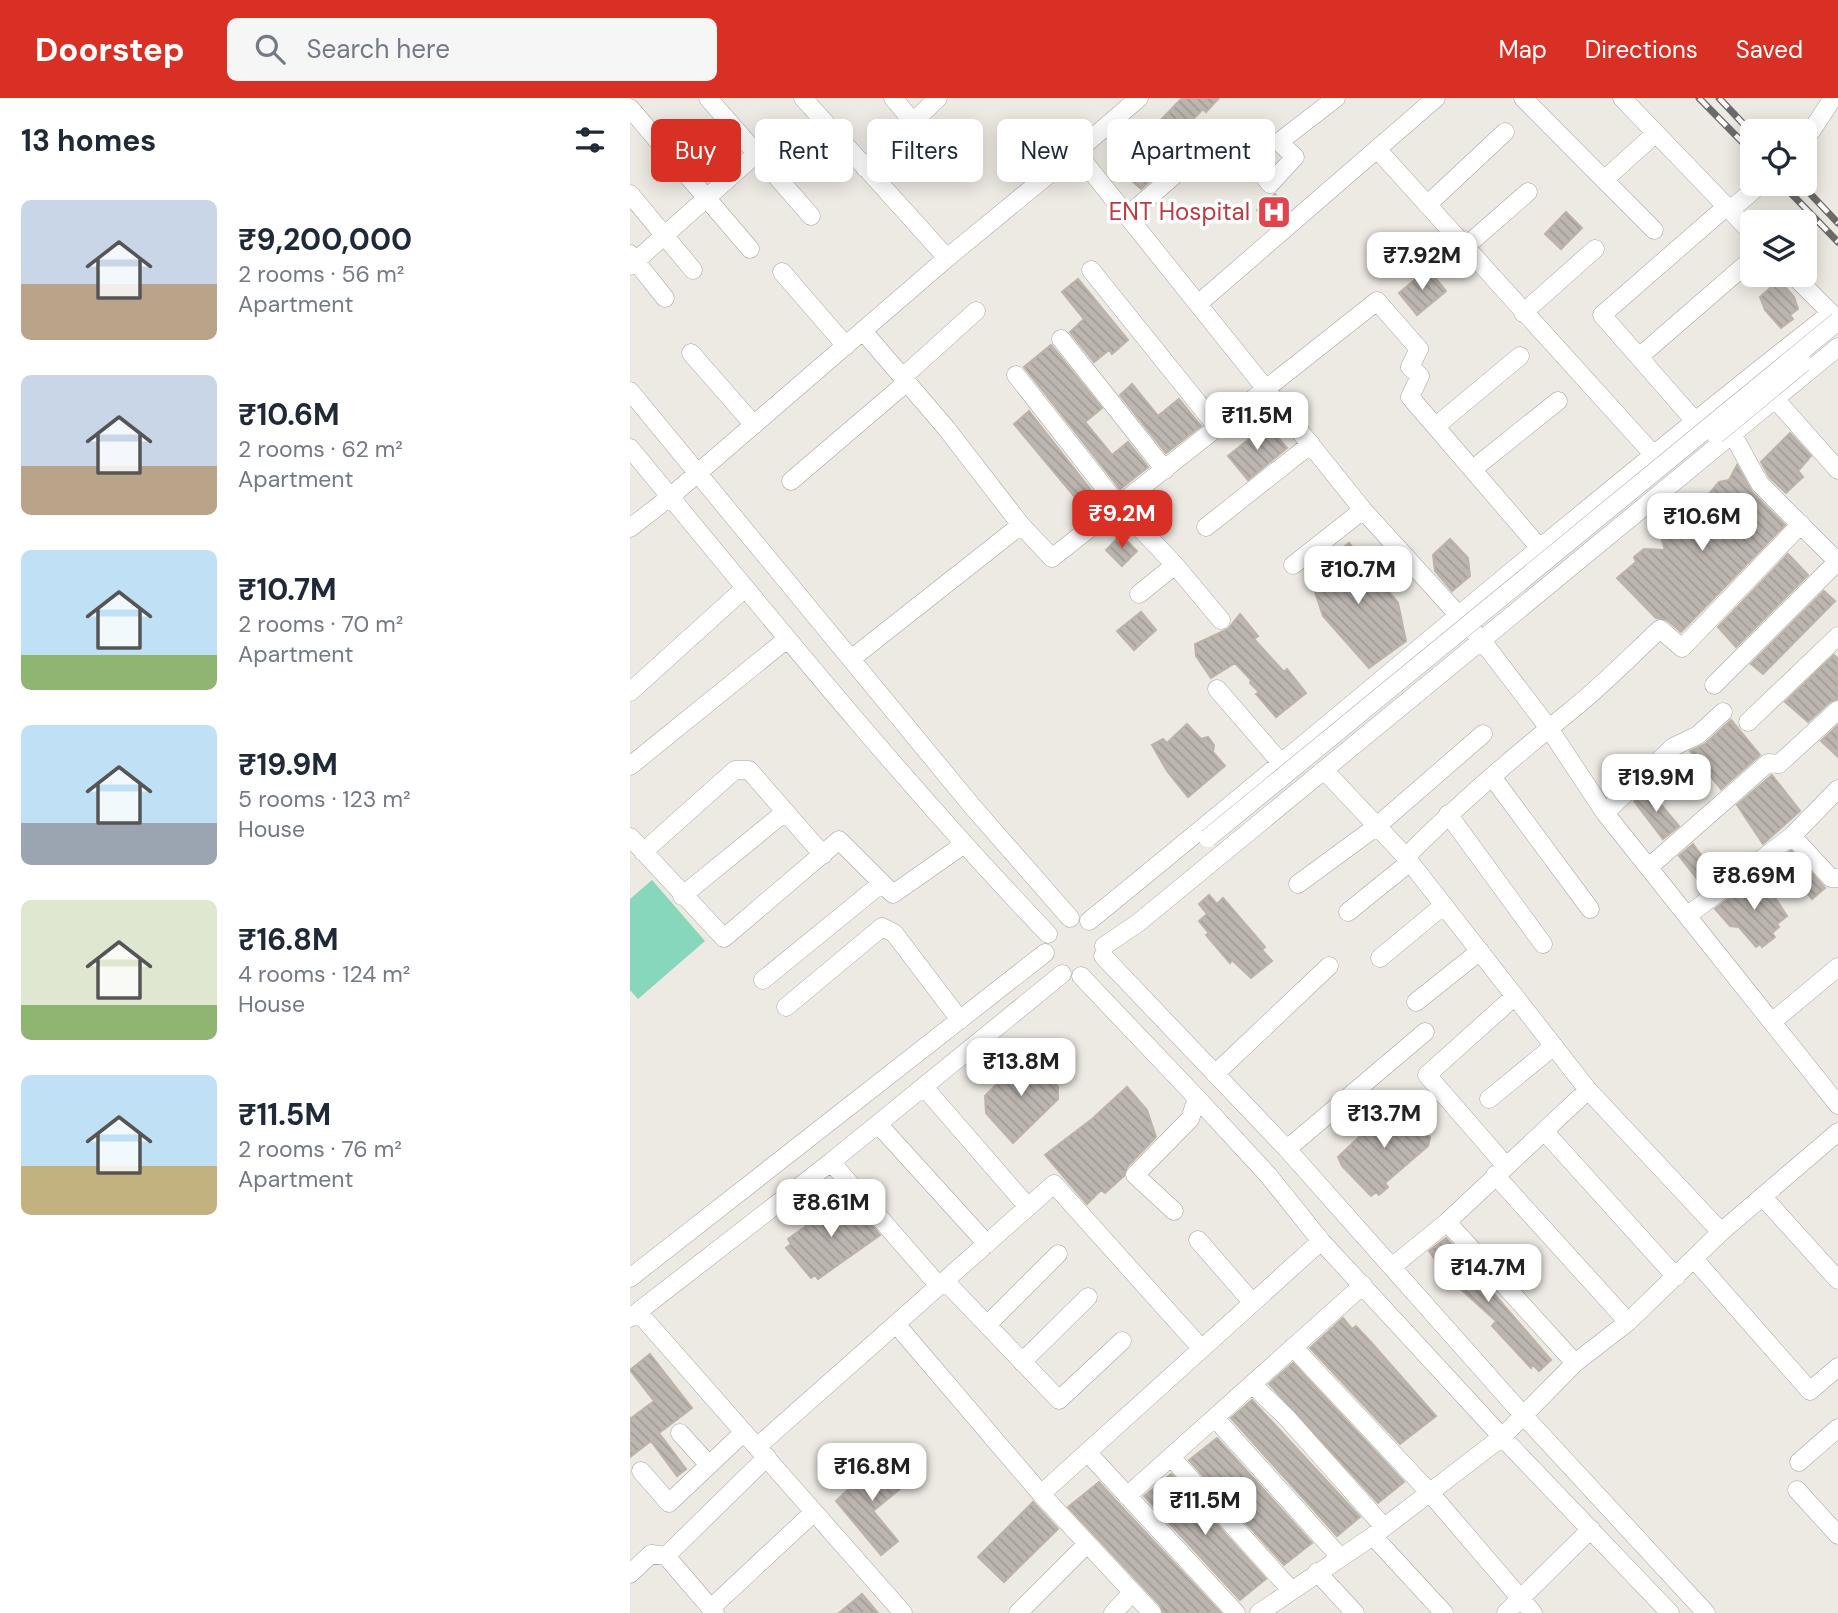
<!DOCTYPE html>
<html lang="en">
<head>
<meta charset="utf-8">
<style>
  :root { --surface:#fff; --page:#f6f6f7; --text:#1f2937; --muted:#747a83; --accent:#d93025 }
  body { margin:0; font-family:"DM Sans",sans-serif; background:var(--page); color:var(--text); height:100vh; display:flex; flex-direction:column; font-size:26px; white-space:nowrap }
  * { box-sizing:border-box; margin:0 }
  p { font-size:23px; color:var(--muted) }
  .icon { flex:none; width:38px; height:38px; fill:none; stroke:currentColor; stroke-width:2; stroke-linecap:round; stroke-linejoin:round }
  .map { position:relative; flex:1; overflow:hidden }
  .side { display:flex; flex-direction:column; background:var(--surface); width:630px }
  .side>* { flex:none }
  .banner { position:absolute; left:21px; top:21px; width:665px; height:63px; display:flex; gap:14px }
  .fabs { position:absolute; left:1110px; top:21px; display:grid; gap:14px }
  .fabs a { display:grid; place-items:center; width:77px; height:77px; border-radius:10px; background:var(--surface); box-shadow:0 4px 18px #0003; font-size:35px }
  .price { position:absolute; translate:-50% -60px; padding:0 16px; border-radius:14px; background:#fff; color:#222; font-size:23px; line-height:46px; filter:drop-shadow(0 2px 4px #0008) }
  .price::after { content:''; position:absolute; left:50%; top:42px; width:21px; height:16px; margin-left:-10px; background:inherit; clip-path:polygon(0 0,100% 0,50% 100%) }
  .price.active { background:var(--accent); color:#fff }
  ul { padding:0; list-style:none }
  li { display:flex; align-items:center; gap:21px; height:175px; padding:0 21px }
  li span { display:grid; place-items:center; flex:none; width:196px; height:140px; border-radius:10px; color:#555 }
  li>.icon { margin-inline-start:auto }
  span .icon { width:84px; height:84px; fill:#fffc; stroke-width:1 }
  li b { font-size:30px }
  h2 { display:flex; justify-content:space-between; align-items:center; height:84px; padding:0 21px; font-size:30px }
  .chip { padding:0 24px; border-radius:10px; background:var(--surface); box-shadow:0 4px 18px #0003; font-size:24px; line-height:63px }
  .chip.active { background:var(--accent); color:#fff }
  header { display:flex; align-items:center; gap:42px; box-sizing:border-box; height:98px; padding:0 35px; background:var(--accent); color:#fff }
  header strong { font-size:33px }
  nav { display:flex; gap:38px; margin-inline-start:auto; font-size:24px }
  .search { width:490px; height:63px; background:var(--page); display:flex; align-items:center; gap:18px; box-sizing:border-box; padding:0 24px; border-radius:10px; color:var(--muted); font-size:26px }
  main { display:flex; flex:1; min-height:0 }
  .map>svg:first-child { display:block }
  .pitch { fill:#86d7bc }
  .building { fill:url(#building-back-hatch); stroke:#bdb2a7; stroke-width:2 }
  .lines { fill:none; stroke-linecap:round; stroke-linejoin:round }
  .minor-casing { stroke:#a4a4a4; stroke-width:19 }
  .minor { stroke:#fff; stroke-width:18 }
  .rail-casing { stroke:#6b6b6b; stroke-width:7 }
  .rail { stroke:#fff; stroke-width:4.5; stroke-dasharray:13; stroke-linecap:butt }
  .minor-bridge-casing { stroke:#a4a4a4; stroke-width:19; stroke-linecap:butt }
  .minor-bridge { stroke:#fff; stroke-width:18 }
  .labels { text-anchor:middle; stroke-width:7; stroke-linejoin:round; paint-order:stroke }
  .health-label { font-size:24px; fill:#be3a42; stroke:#fff; text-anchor:end }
</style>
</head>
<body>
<header>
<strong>Doorstep</strong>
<div class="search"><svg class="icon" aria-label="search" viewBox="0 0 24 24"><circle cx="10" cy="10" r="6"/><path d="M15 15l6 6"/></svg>Search here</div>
<nav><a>Map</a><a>Directions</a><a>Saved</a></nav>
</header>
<main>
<section class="side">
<h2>13 homes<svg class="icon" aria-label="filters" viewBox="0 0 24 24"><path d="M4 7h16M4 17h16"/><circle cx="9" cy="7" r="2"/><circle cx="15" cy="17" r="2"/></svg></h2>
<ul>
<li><span style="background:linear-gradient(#c9d6e8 60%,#b9a48a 0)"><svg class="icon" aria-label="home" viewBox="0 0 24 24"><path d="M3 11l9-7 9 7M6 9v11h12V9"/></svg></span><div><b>₹9,200,000</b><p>2 rooms · 56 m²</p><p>Apartment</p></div></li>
<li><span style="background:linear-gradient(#c9d6e8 65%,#b9a48a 0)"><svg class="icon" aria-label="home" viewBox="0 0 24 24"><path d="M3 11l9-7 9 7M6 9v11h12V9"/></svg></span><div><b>₹10.6M</b><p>2 rooms · 62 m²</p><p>Apartment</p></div></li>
<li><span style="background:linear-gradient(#bfe0f5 75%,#8fb573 0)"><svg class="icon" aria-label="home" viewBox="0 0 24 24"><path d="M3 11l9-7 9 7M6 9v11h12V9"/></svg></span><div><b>₹10.7M</b><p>2 rooms · 70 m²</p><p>Apartment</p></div></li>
<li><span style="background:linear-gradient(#bfe0f5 70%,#9aa5b1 0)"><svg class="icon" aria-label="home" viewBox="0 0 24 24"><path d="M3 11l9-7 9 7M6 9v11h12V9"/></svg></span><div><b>₹19.9M</b><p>5 rooms · 123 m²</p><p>House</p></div></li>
<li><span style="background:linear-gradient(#dfe7d0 75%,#8fb573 0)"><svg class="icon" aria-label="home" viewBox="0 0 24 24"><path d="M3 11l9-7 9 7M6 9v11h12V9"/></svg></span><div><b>₹16.8M</b><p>4 rooms · 124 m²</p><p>House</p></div></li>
<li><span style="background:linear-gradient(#bfe0f5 65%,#c2b280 0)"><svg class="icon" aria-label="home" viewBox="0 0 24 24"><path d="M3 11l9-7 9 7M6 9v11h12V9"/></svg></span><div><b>₹11.5M</b><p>2 rooms · 76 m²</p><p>Apartment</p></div></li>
</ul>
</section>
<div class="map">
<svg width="1208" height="1515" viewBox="0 0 1208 1515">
  <defs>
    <pattern id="building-back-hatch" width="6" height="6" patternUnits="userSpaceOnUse" patternTransform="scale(1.75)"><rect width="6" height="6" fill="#bdb6b0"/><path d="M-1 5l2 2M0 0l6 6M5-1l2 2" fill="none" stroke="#a29c97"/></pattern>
  </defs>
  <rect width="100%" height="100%" fill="#edeae3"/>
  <path class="pitch" d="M22 782 75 843 8 901 0 892V801Z"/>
  <path class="building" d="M552 0H589L576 14 573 11 547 38 543 34 518 60 502 44 523 22 527 26Z
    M523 61 533 72 511 91 502 83Z
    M645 96 659 112 641 128 627 112Z
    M936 114 952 130 931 151 915 136Z
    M798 171 816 193 787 217 769 195Z
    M448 181 498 242 482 256 479 252 464 264 440 234 454 221 432 194Z
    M1149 182 1164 199 1168 211 1160 217 1163 221 1151 230 1135 212 1130 199Z
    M421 247 472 310 455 324 482 357 498 344 518 369 490 391 394 269Z
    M502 286 528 318 549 301 571 328 536 355 490 297Z
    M399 313 472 406 459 416 384 326Z
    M637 327 657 350 618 382 598 358Z
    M1160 335 1181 358 1168 373 1173 379 1156 395 1139 379 1131 364Z
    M1107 367 1122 394 1155 427 1051 534 1037 522 1026 520 987 480 1006 464 1004 459 1014 451 1035 452 1030 436 1056 423 1054 419 1067 406 1078 405V397L1089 384 1099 382Z
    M491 437 507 453 492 468 476 452Z
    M820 441 838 460 840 478 822 493 805 473 803 457Z
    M719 445 768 505 776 543 739 570 693 518 679 476Z
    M1158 456 1178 477 1106 549 1088 529Z
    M1194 493 1205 503 1133 576 1121 566Z
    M511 514 526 532 504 552 487 533Z
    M610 516 628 538 624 541 654 574 657 571 676 595 646 619 626 596 629 594 620 585 621 582 605 565 581 580 566 558 565 546 598 531Z
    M1204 557 1208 561V601L1200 604 1178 624 1155 604Z
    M1101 622 1130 657 1091 691 1060 653 1075 646Z
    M557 626 571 641 578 639 584 647 583 654 595 668 558 699 537 673 522 647 533 641 537 645Z
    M1208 627V659L1191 643Z
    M1142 677 1170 713 1133 746 1107 707Z
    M1017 690 1049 728 1033 741 1004 703Z
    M1063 746 1088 780 1077 788 1070 780 1068 782 1049 758Z
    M1161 753 1195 790 1182 801 1151 761Z
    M1130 777 1157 818 1147 826 1149 829 1142 835 1145 839 1132 849 1130 846 1126 849 1109 829 1100 828 1085 811Z
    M579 797 587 806 593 800 635 849 632 852 642 863 621 880 602 862 600 865 576 837 579 835 569 823 577 816 569 806Z
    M397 956 428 989V1001L383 1045 356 1015 355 998Z
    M497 989 517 1012 526 1039 497 1069 494 1078 475 1095 471 1092 457 1106 415 1057 462 1021Z
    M766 1004 800 1039 798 1048 755 1085 758 1089 749 1097 746 1094 741 1098 712 1068 708 1059Z
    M216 1099 250 1137 188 1181 185 1177 181 1180 156 1150 161 1146 158 1141Z
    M816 1140 921 1262 909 1273 902 1266 901 1270 862 1228 866 1223 807 1170 809 1167 799 1153Z
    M713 1220 722 1231 726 1228 740 1243 806 1318 770 1346 680 1250Z
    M20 1256 62 1310 29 1335 56 1371 47 1378 21 1343 0 1359V1321L24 1303 0 1272Z
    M663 1265 774 1384 748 1405 639 1286Z
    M622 1302 730 1419 707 1438 601 1320Z
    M587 1340 682 1445 654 1467 559 1362Z
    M252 1359 276 1386 243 1413 268 1443 251 1457 206 1403Z
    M541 1376 636 1481 610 1502 514 1398Z
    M469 1384 489 1406 591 1515H533L530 1507 438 1409Z
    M403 1404 428 1431 374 1484 348 1459Z
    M232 1496 248 1515H209Z"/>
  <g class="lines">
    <g class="minor-casing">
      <path id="minor" d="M78 0 181 118
        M173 0 317 160
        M263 0 283 24
        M893 0 1024 132
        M992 0 1122 135
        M0 10 120 151
        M1174 44 1203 0
        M747 51 1022 355
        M446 54 509 0
        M235 70 308 0
        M974 82 1026 35
        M0 96 63 172
        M797 107 875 34
        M1100 112 1131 86
        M497 118 598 31 640 86 665 59 649 44 706 0
        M835 149 898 94
        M0 156 35 200
        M0 168 126 56
        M461 172 588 330
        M152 174 216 248
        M1163 177 1208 222
        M568 206 806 0
        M893 215 965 151
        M233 233 316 330 391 427 422 460 747 203 789 251 780 269 790 278 780 299 909 449
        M431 241 535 372
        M61 255 124 327
        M1009 259 1122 161
        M386 277 488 407 545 467 591 522
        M273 279 346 213
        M0 293 342 708 440 820
        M1146 302 1208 372
        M1064 322 972 217 1097 108
        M806 328 890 258
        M1103 337 1130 386 1208 464
        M0 350C136 515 270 681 418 836
        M843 371 928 303
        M161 383 277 284
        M576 429 681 346
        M0 430 40 399 317 160 446 54 733 412 853 544 918 629 975 715 1208 1007
        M663 467 733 412
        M509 496 545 467
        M221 561 391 427
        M1084 587 1208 463
        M587 591 652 666
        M0 594 115 490
        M1118 624 1208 538
        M0 668 157 541
        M694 672 776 759 958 992 1091 1134
        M863 680 960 811
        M975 715 1043 649 1068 637 1093 614
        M818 716 913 846
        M1162 738 1201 780H1208
        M0 739 94 840 209 742 263 796 333 747
        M13 754 105 672H119L193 757
        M776 759C827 707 882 660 938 615 970 590 1000 559 1030 531L1052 550 1171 426
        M1019 769 1138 665 1149 666 1208 612
        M668 786 747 728 853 636
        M52 798 155 714
        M718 814 780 764
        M1057 818 1162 738 1208 691
        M459 823C707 622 949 412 1201 215
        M474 848 508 825 1208 249
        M473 858 657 1051 894 1318 1076 1515
        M750 860 814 807
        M451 878 567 1000 638 1077 691 1143 872 1339 1040 1515
        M133 882 252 785
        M786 904 850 853
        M156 909 252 829 264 835 330 922
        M1142 924 1208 869
        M585 976 699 868
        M294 989 398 1109
        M859 1001 924 948
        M248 1026 357 1146
        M915 1034 1046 1179
        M657 1051 795 934
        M201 1064 309 1188
        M876 1068 797 977 885 898
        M865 1077 998 1224
        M1133 1099 1208 1182
        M544 1113 505 1077 560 1021 567 1000
        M817 1124 945 1265
        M568 1142 622 1204
        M1064 1161 1180 1293 1208 1269
        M763 1168 817 1124 958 992
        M0 1180 415 855
        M315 1183 429 1302 492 1243
        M8 1214 273 1515
        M0 1220 201 1064 432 876
        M266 1226 411 1396 522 1515
        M357 1227 428 1156
        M663 1249 801 1396 903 1515
        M392 1264 458 1199
        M623 1287 657 1320 754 1429
        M585 1320 709 1458
        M50 1335 79 1367
        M128 1348 424 1086 570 1249
        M458 1355 606 1515
        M541 1359 661 1492
        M1169 1364 1208 1330
        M11 1373 39 1405 114 1334
        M1167 1392 1208 1437
        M411 1396 691 1143
        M497 1398 733 1187
        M743 1438 814 1515
        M36 1458 137 1359
        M687 1474 725 1515
        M0 1476 21 1456 36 1458 85 1515
        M81 1510 184 1414
        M388 1515 456 1447
        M483 1515 502 1495
        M629 1515 743 1438 872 1339 945 1265 998 1224 1091 1134 1208 1034
        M876 1515 961 1431"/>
    </g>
    <use href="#minor" class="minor"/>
    <g class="rail-casing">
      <path id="rail" d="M1069 0 1122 54
        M1089 0 1122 35
        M1152 86 1208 144
        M1171 86 1208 125"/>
    </g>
    <use href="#rail" class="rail"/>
    <g class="minor-bridge-casing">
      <path id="minor-bridge" d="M1086 337 1173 265
        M578 740 1208 223"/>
    </g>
    <use href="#minor-bridge" class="minor-bridge"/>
  </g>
  <defs>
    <g id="hospital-square" transform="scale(1.75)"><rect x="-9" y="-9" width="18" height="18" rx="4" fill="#e0444e" stroke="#fff"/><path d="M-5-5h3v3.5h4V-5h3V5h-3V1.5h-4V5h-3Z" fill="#fff"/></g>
  </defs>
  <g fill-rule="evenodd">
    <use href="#hospital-square" x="644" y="114"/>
  </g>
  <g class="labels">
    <g class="health-label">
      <text x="620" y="122">ENT Hospital</text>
    </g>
  </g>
</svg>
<div class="fabs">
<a><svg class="icon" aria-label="locate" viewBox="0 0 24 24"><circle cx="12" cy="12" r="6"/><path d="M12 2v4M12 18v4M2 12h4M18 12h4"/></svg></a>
<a><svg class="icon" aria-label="layers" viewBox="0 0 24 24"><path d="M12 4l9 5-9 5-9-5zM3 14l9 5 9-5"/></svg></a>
</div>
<b class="price" style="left:792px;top:194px">₹7.92M</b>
<b class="price" style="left:627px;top:354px">₹11.5M</b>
<b class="price active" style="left:492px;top:452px">₹9.2M</b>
<b class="price" style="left:1072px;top:455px">₹10.6M</b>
<b class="price" style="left:728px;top:508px">₹10.7M</b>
<b class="price" style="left:1026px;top:716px">₹19.9M</b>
<b class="price" style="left:1124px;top:814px">₹8.69M</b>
<b class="price" style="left:391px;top:1000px">₹13.8M</b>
<b class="price" style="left:754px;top:1052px">₹13.7M</b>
<b class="price" style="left:201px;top:1141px">₹8.61M</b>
<b class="price" style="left:858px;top:1206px">₹14.7M</b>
<b class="price" style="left:242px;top:1405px">₹16.8M</b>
<b class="price" style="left:575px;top:1439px">₹11.5M</b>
<div class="banner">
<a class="chip active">Buy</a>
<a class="chip">Rent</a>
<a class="chip">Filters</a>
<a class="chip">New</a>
<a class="chip">Apartment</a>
</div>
</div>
</main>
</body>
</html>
